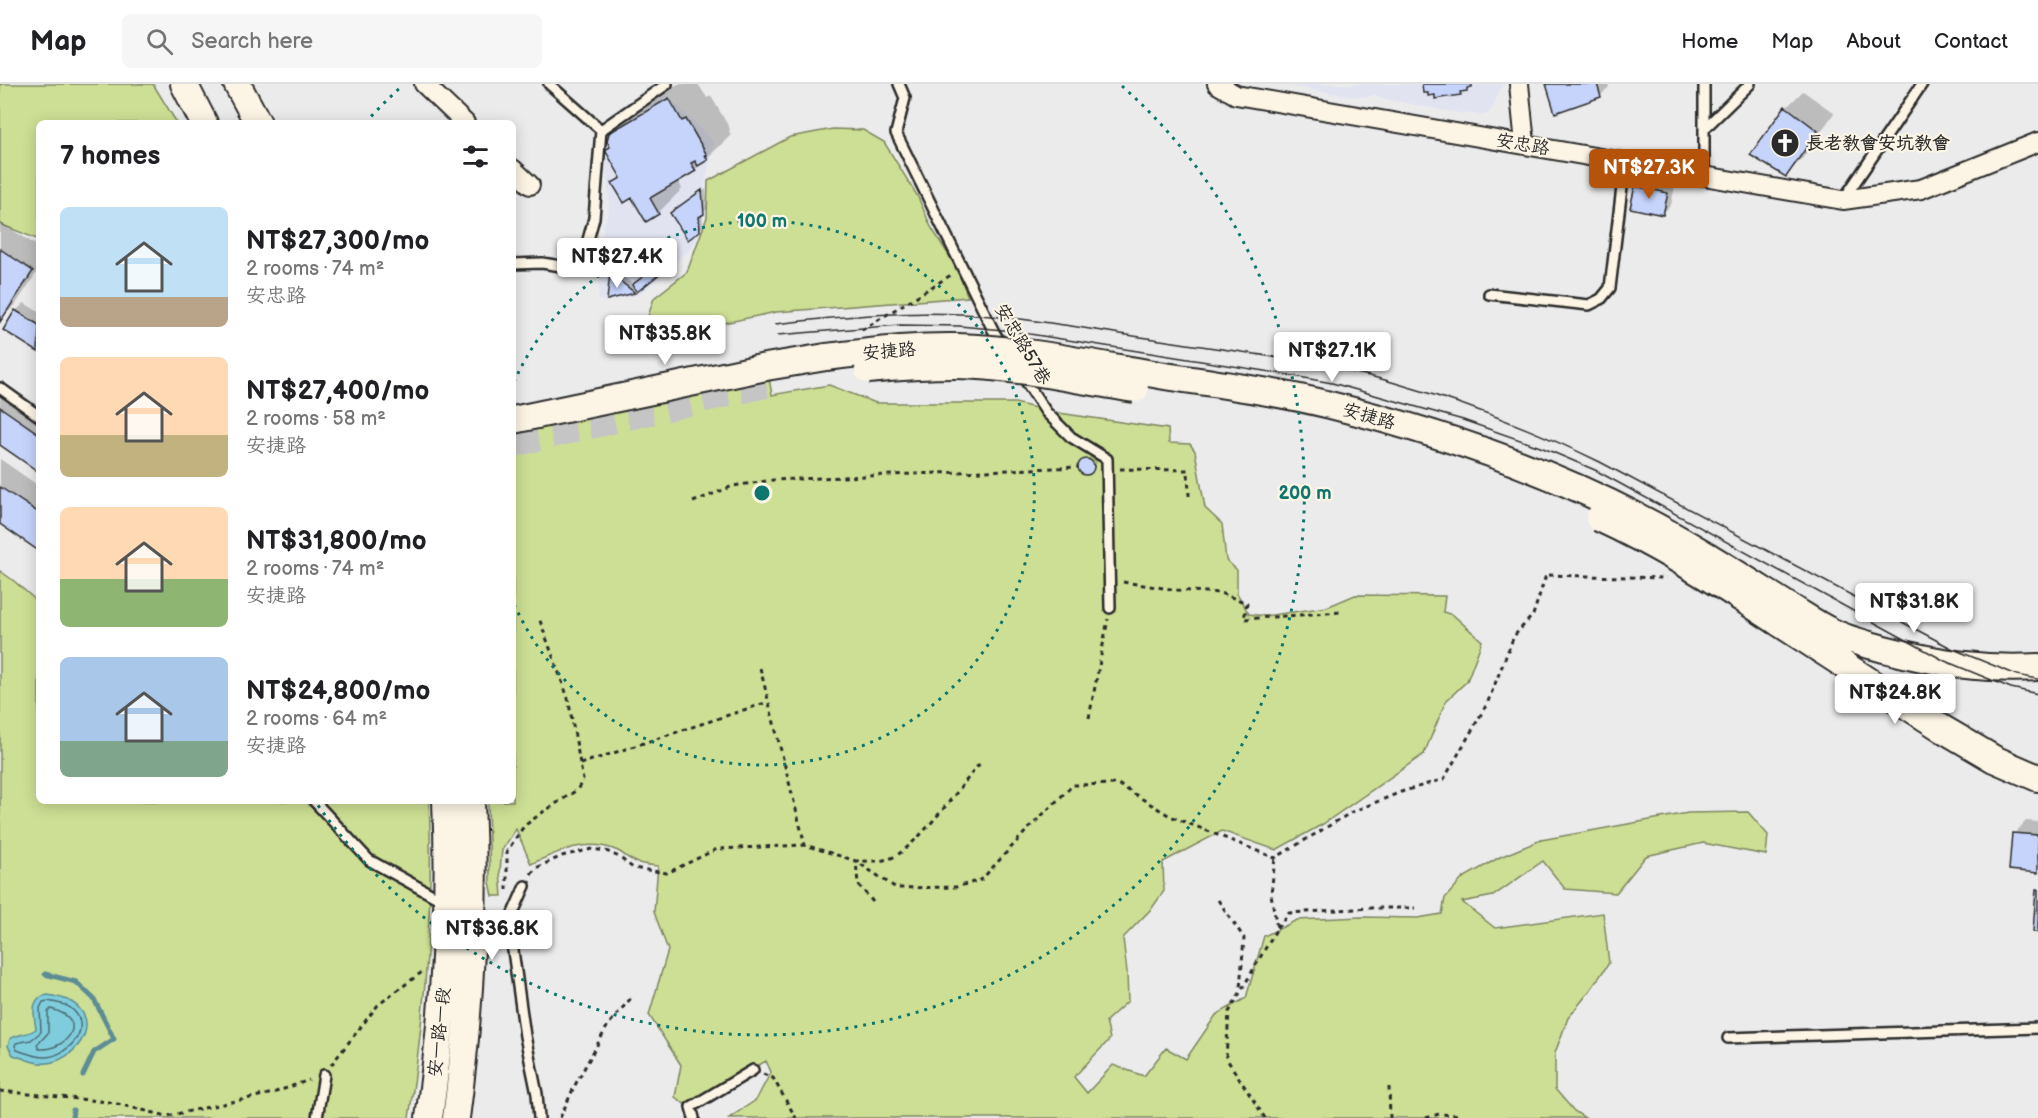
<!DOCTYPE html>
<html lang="en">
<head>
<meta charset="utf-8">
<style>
  :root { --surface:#fff; --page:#f6f6f6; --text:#202124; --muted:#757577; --line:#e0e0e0; --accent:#b45309 }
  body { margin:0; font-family:"Balsamiq Sans","LXGW WenKai TC",sans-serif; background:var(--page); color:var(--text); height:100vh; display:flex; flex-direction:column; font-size:22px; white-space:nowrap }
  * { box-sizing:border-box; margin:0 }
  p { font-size:20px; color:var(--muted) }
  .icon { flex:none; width:33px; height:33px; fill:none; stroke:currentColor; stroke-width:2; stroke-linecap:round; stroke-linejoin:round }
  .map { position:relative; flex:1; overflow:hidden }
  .sheet { position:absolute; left:36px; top:36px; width:480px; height:684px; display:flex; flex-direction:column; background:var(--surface); border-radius:9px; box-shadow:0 3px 15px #0003 }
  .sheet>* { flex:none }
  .price { position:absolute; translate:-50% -51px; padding:0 14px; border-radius:6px; background:#fff; color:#222; font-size:20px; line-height:39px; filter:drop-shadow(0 2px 3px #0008) }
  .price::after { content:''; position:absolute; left:50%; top:36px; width:18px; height:14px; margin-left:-9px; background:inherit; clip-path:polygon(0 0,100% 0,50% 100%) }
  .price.on { background:var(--accent); color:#fff }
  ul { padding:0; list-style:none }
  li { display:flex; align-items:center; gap:18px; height:150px; padding:0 24px }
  li span { display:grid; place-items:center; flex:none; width:168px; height:120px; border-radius:9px; color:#555 }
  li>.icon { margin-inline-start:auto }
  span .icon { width:72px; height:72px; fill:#fffc; stroke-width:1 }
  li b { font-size:26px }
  h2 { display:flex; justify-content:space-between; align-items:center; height:72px; padding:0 24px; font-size:26px }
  header { display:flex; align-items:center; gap:36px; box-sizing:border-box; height:84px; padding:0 30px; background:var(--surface); border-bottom:2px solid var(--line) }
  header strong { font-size:28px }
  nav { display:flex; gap:33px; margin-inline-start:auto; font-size:21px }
  .search { width:420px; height:54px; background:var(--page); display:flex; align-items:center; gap:15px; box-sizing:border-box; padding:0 21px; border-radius:9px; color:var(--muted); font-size:22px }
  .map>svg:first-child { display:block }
  .built { fill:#e1e4f0 }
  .green { fill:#cddf94; stroke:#7c8560; stroke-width:1.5 }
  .water { fill:#7eccdc; stroke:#5d8c95; stroke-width:1.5 }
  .shadow { fill:#0003 }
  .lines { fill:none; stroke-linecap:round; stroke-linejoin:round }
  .shore { stroke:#4c6b72; stroke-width:1.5 }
  .stream { stroke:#5d8c95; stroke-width:5 }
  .building { fill:#c6d4fb; stroke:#2b2b2b; stroke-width:1.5 }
  .secondary-tunnel { stroke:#c5c5c5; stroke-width:26; stroke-dasharray:26 13; stroke-linecap:butt }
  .lane-casing { stroke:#2b2b2b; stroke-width:14 }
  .street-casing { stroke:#2b2b2b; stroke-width:22 }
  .secondary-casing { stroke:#2b2b2b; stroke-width:30 }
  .path { stroke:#2b2b2b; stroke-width:3; stroke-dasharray:4.5 4.5; stroke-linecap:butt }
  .lane { stroke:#fcf5e5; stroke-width:9 }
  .street { stroke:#fcf5e5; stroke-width:18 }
  .secondary { stroke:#fcf5e5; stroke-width:26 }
  .tram { stroke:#2b2b2b; stroke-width:1.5 }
  .secondary-bridge-casing { stroke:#2b2b2b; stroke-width:30; stroke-linecap:butt }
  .secondary-bridge { stroke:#fcf5e5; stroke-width:26 }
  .ring { fill:none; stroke:#0f766e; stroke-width:3; stroke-dasharray:3 6 }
  .labels { text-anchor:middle; stroke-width:4.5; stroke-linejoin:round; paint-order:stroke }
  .poi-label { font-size:18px; font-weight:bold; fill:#2b2b2b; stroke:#fcf5e5; text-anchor:start }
  .street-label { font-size:18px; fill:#2b2b2b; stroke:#fcf5e5 }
  .centre { fill:#0f766e; stroke:#fcf5e5; stroke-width:3 }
  .ring-label { font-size:18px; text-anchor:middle; font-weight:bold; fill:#0f766e; stroke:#fcf5e5; stroke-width:4.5; stroke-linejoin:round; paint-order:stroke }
</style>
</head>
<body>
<header>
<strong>Map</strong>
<div class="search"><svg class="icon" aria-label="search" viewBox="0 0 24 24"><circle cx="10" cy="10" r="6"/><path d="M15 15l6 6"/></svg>Search here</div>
<nav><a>Home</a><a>Map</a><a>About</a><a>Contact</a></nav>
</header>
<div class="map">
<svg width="2038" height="1034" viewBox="0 0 2038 1034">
  <rect width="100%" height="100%" fill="#ecebec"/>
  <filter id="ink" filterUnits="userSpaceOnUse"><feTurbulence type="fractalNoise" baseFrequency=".0167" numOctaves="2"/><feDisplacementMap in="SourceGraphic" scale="12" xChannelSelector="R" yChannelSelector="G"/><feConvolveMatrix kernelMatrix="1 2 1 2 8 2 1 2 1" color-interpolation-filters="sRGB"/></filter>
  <g filter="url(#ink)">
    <path class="built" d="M1275 0H1503L1491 27 1485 31 1457 29 1379 14 1375 10 1368 13H1356Z
      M667 11 714 58 703 111 704 130 700 147 693 162 665 190 638 211 607 218 598 216 603 141 609 126 608 102 603 59 609 49Z"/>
    <path class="green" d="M0 0H153L177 39H39V156L0 140Z
      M833 45 863 46 884 58 918 113 931 143 956 183 968 213 776 228 640 257 654 214 687 188 707 133 708 97 790 53Z
      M768 289 772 311 829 301 876 319H1015L1052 328 1168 345 1169 359 1190 360 1195 367 1205 424 1222 440 1226 476 1237 486V509L1249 530 1265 532 1327 523 1355 511 1445 512 1443 528 1453 531 1482 557 1467 597 1446 617 1424 670 1323 740 1276 766 1222 747 1163 778 1164 807 1152 824 1123 854 1127 888 1128 917 1106 937 1110 955 1074 993 1087 1009 1113 981 1144 992 1166 964 1186 975 1216 931 1246 914 1264 852 1297 836 1361 833 1417 834 1442 830 1445 814 1463 794 1500 773 1541 756 1688 729 1748 728 1768 751 1766 771 1703 759 1646 772 1616 809 1565 805 1543 777 1493 812 1462 818 1495 844 1603 829 1609 879 1589 908 1568 934 1555 969V1005L1574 1027 1585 1034H729L756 1016 771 988 766 977 686 1021 675 1013 681 981 649 931 668 866 654 828 658 782C650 781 641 781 634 777 628 775 624 770 618 767 588 753 559 767 531 780L516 745 502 766 500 787 502 812H493L490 798 488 717H513V347Z
      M0 487 14 497 39 519V717H429C434 823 425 929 409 1034H0Z"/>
    <path class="water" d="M48 911C59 913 70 915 78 923 100 944 73 976 48 979 36 981 24 974 13 971L8 962 10 955C18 950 27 951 36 945 34 931 29 913 48 911Z"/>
    <path class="shadow" d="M678 0H698L707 14 711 12 730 45 729 47 731 51 695 86 678 96 682 105 658 129 614 99 621 92 611 62 610 50 635 25Z
      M1548 0H1608L1609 3 1601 11 1556 27Z
      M1803 7 1834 29 1802 75 1786 91 1753 70 1787 23Z
      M1645 95 1675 102 1671 121 1663 129 1637 103Z
      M706 105 707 125 702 129 703 142 699 146 675 126Z
      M0 138 39 163V185L16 220 0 236Z
      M665 176 669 181 635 207 609 214 612 190 615 187 634 201Z
      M24 219 39 228 38 266 5 246 16 227Z
      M0 296 39 322V386L0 359Z
      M1091 372 1094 373 1097 378 1094 384 1087 389 1081 386 1080 383 1083 377Z
      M0 375 39 402V465L0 439Z
      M2026 737 2038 738V787L2014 750Z"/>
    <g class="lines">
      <path class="shore" d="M48 917C57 919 68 920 74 927 93 947 65 973 45 973 36 973 26 969 17 966L15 962 16 959 31 956 41 948 40 924 43 918Z
        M51 925C91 935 67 967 39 965L37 961 48 949V928Z"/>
      <path class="stream" d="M45 890 76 898 94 915 114 955 94 968 83 991
        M72 1034 73 1026"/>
    </g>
    <path class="building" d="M1422 0H1472V3L1467 4V7L1460 8 1461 11 1435 15V11L1428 12V9H1423Z
      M1546 0H1597L1601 13 1555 29Z
      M669 14 682 37 686 35 707 71H705L708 76 698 82 695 77 691 79 696 87 650 114 659 130 646 138 632 114 624 119 612 99 621 94 605 66 610 63 607 57 609 49Z
      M1785 22 1818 47 1786 93 1750 71Z
      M1635 102 1668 109 1663 131 1630 124Z
      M702 106 704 130 699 133 700 147 688 156 670 129Z
      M0 165 33 187 0 238Z
      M661 179 666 185 637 208 632 201Z
      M610 189 635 209 607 216Z
      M15 226 39 241 38 268 3 246Z
      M0 323 39 350V388L0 361Z
      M1078 383a8 8 0 1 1 16 0a8 8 0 1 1-16 0Z
      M0 403 39 429V467L0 440Z
      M2012 749 2038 751V789L2009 786Z
      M2036 805H2038V848H2033Z"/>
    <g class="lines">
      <path class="secondary-tunnel" d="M513 360 770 300"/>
      <g class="lane-casing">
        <path id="lane" d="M549 0 601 46
          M899 0 905 14 896 49 994 248 1002 261
          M1704 0V45
          M1704 93V45L1750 0
          M1843 116 1922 0
          M513 180 542 179 580 185 594 134 601 46 667 0
          M1489 210 1589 221 1601 215 1610 204 1625 78
          M1021 290 1046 328 1071 353 1107 375 1110 524
          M0 304 39 332
          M314 717 369 776 445 818
          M525 802 509 838 525 952 537 1010 539 1034
          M473 836 509 838
          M1728 954 2038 944
          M317 1034 324 991
          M694 1034 691 1023 753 986"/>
      </g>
      <g class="street-casing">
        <path id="street" d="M424 0 465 39
          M1217 0 1236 11 1843 116 1921 105 2038 58
          M1519 0 1525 60
          M513 85 530 101"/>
      </g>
      <g class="secondary-casing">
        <path id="secondary" d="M184 0 204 39
          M237 0 258 39
          M513 336 766 283 826 273
          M1788 522C1803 531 1817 541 1832 548 1848 556 1867 560 1884 565 1937 579 1982 586 2038 583
          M1778 538 1943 645 1994 675 2038 694
          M429 1034C444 929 451 823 446 717
          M456 1034C470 929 476 823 471 717"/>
      </g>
      <path class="path" d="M862 246 951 191
        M1120 385 1188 386 1189 412
        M693 418 733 402 773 396 1078 383
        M1123 498 1177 506 1220 509 1247 519 1244 535 1341 528
        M760 584 805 761
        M1089 634 1108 535
        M580 680 768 618
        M531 790 536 784 562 772 592 765 606 767 619 773 633 784 667 789 717 765 805 761 856 777 896 804 956 803 981 796 1030 743 1073 701 1118 700 1170 732 1275 774 1352 728 1401 708 1444 695 1487 620 1514 552 1533 531 1546 491 1666 494
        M507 806V767L524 742 543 728 577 706 583 696 568 614 539 534
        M1218 816 1244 854 1240 905
        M873 818 858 800 856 777C866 777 878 778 888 775 912 770 964 698 981 678
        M1277 844 1289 829 1370 824H1415
        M331 981 378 921 422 888
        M763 990 773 994 796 1034
        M1389 1003 1390 1034
        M0 1007 109 1018 167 1032 273 1009 309 996
        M560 1034 574 1003 608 941 631 914
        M1265 1034 1226 974 1229 928 1277 844 1271 810 1275 774
        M1426 1034 1439 1030 1461 1031"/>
      <use href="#lane" class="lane"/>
      <use href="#street" class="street"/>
      <use href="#secondary" class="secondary"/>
      <path class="tram" d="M775 240C836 233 898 227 960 230 1029 233 1098 247 1167 257 1240 268 1313 277 1385 296 1459 317 1531 344 1600 378L1953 565 2017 591 2038 595
        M777 251 900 241 959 242 1004 246 1277 289 1332 299 1463 336 1543 364 1595 386 1945 577 2011 604 2038 610"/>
      <g class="secondary-bridge-casing">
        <path id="secondary-bridge" d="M826 273C870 268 913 262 958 263 1025 265 1093 280 1159 291 1216 300 1274 307 1330 321 1435 347 1543 384 1640 434 1691 460 1740 492 1788 522
          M868 286C897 283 926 281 956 281 1016 282 1076 296 1135 305
          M1599 434C1662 463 1721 500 1778 538"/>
      </g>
      <use href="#secondary-bridge" class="secondary-bridge"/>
    </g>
  </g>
  <g class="ring">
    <path d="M514 298A272 272 0 1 1 514 520"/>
    <path d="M365 39A543 543 0 0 1 402 2M1122 2A543 543 0 1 1 317 720"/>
  </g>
  <defs>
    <g id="church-disc" transform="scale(1.5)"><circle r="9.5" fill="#2b2b2b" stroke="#fcf5e5"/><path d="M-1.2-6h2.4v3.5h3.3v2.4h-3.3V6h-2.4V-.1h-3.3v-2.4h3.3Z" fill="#fff"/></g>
  </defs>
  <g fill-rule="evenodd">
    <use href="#church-disc" x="1785" y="59"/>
  </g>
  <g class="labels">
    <g class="poi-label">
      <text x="1806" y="65">長老教會安坑教會</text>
    </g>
    <g class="street-label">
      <text transform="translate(1523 60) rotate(10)" y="6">安忠路</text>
      <text transform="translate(1023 260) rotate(59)" y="6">安忠路57巷</text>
      <text transform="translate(889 267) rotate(-5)" y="6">安捷路</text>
      <text transform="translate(1369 332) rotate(16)" y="6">安捷路</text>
      <text transform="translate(439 948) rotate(-84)" y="6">安一路一段</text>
    </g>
  </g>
  <circle cx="762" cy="409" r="9" class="centre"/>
  <g class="ring-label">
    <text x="762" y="143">100 m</text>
    <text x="1305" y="415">200 m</text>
  </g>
</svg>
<b class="price on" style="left:1649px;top:116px">NT$27.3K</b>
<b class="price" style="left:617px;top:205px">NT$27.4K</b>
<b class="price" style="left:665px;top:282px">NT$35.8K</b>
<b class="price" style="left:1332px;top:299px">NT$27.1K</b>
<b class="price" style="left:1914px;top:550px">NT$31.8K</b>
<b class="price" style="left:1895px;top:641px">NT$24.8K</b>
<b class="price" style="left:492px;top:877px">NT$36.8K</b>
<section class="sheet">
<h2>7 homes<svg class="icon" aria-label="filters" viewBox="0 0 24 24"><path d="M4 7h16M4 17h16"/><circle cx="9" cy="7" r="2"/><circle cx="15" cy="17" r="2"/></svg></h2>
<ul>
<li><span style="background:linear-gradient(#bfe0f5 75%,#b9a48a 0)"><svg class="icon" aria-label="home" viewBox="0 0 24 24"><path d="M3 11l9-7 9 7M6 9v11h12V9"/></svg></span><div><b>NT$27,300/mo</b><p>2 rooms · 74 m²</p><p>安忠路</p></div></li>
<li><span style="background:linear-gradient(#ffd9b3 65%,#c2b280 0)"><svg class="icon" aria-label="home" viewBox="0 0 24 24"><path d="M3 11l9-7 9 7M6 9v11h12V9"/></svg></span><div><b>NT$27,400/mo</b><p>2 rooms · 58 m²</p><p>安捷路</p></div></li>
<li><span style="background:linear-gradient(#ffd9b3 60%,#8fb573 0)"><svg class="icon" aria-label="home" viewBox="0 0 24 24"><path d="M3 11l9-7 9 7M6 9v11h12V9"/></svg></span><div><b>NT$31,800/mo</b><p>2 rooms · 74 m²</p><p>安捷路</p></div></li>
<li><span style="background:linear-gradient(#a9c7e8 70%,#7fa58c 0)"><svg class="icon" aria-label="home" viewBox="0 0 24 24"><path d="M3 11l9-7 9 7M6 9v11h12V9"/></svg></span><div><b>NT$24,800/mo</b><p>2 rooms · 64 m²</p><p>安捷路</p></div></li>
</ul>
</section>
</div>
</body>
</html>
